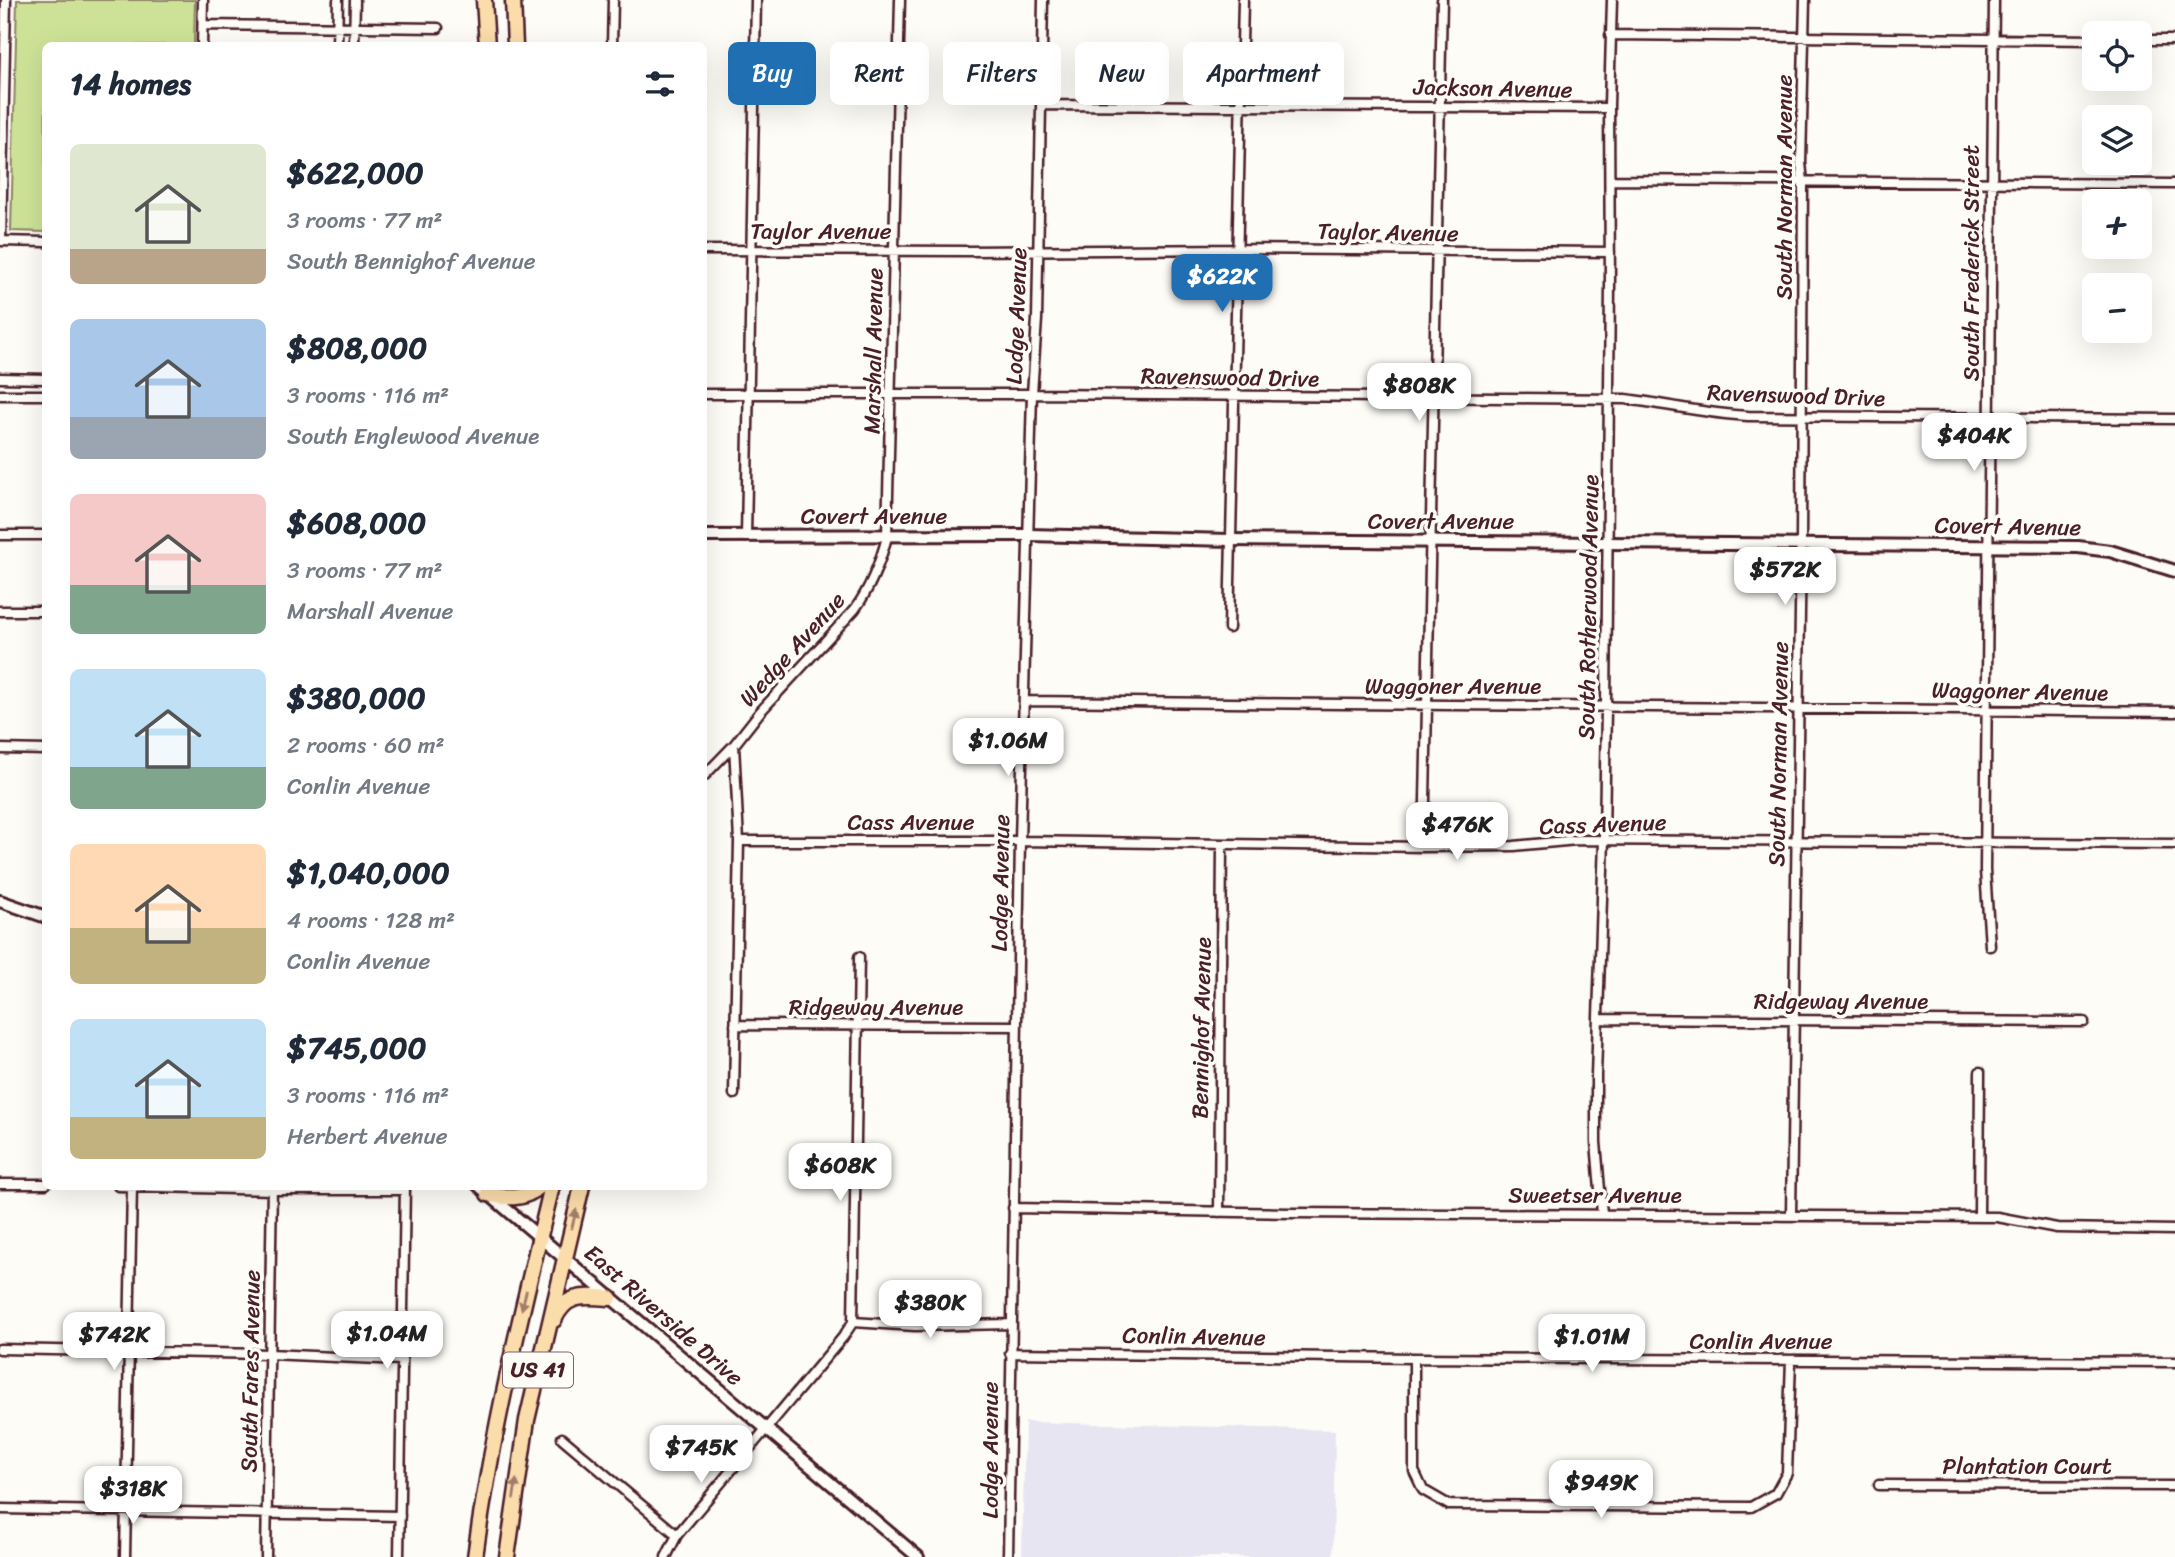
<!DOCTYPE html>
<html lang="en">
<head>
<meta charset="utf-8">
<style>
  :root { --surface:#fff; --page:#f6f6f7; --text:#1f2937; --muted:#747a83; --accent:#1f6fb2 }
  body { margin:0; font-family:Sriracha,sans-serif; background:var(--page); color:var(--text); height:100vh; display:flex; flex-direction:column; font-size:26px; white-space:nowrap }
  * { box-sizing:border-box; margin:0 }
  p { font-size:23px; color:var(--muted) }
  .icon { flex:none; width:38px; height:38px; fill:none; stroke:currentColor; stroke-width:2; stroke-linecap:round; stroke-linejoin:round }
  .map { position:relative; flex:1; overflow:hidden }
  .details { position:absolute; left:42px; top:42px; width:665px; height:1148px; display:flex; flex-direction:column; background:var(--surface); border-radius:10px; box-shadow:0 7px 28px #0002 }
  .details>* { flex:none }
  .hud { position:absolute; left:728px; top:42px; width:665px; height:63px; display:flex; gap:14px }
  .buttons { position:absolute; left:2082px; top:21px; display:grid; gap:14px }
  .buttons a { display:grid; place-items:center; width:70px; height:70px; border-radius:10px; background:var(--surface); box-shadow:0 7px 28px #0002; font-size:35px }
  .price { position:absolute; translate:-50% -60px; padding:0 16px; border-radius:14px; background:#fff; color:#222; font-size:23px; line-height:46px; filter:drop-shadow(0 2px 4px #0008) }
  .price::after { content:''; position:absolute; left:50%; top:42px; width:21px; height:16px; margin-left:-10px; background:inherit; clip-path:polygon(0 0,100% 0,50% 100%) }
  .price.active { background:var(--accent); color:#fff }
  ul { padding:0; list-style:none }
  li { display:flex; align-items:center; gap:21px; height:175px; padding:0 28px }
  li span { display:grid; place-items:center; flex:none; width:196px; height:140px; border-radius:10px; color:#555 }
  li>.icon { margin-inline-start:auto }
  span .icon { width:84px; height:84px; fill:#fffc; stroke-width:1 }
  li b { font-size:30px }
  h2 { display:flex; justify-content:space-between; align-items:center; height:84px; padding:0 28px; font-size:30px }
  .chip { padding:0 24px; border-radius:10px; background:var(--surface); box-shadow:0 7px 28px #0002; font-size:24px; line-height:63px }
  .chip.active { background:var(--accent); color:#fff }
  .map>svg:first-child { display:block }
  .built { fill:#e6e5f1 }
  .green { fill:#cee297; stroke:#8c8061; stroke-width:2 }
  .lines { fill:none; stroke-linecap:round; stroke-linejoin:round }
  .street-casing { stroke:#4a1f2b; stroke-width:13 }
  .secondary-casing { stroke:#4a1f2b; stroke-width:16 }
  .highway-casing { stroke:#4a1f2b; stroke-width:19 }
  .street { stroke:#fdfcf7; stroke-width:8 }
  .secondary { stroke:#fdfcf7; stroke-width:10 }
  .highway { stroke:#fbdcab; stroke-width:14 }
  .oneway { fill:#a27e6b }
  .labels { text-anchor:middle; stroke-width:7; stroke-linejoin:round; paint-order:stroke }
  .shield { fill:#fdfcf7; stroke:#806168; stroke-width:2 }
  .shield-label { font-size:21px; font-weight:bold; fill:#4a1f2b }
  .street-label { font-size:23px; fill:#4a1f2b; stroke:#fdfcf7 }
</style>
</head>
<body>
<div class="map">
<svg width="2175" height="1557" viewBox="0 0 2175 1557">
  <rect width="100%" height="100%" fill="#fdfcf7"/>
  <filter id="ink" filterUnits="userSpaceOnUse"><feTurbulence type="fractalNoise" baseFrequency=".0143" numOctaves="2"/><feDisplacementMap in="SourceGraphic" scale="14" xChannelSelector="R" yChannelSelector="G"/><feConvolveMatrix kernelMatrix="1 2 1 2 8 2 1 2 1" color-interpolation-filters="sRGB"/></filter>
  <g filter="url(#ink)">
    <path class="built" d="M1025 1422 1335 1430 1333 1557H1022Z"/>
    <path class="green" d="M17 0H195L194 45 46 46 45 232 11 231Z"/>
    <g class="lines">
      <g class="street-casing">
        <path id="street" d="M203 25 438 28
          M1610 35 2095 40
          M2140 40H2175
          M202 46 203 0
          M337 46 338 0
          M354 46 355 0
          M612 46 613 0
          M1041 105 1609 108
          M1611 180 2175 184
          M0 241 46 242
          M1 241 6 0
          M704 250 970 251 1237 249 1610 252
          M0 378 46 379
          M704 394H1032L1625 399C1667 404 1706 414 1748 416L2175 419
          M0 395H46
          M0 535H46
          M746 537 756 0
          M0 611H46
          M1229 628 1243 0
          M1024 701 2175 712
          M734 745 739 841 734 1094
          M0 749 46 750
          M704 776 734 745 760 712 855 609C871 587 880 563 887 537L900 0
          M739 841H1020L1424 847 1514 846 1577 840 2175 844
          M1424 847 1442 0
          M1990 946 1985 870 1994 0
          M1598 1019 2084 1022
          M735 1025 1017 1026
          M0 1184H46
          M118 1186 272 1190H405
          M1013 1208 1291 1213 1997 1217 2057 1228 2175 1230
          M1219 1212 1222 846
          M1602 1214 1596 1142V1076L1604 840 1606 707 1610 285 1609 105 1612 0
          M1791 1214 1801 544 1803 182 1801 163 1805 0
          M1979 1216 1980 1072
          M853 1322 915 1326 1011 1324
          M0 1349 269 1354 401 1360
          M1010 1353 1414 1358 2175 1362
          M1414 1358V1471L1423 1490 1449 1505 1751 1507 1776 1493 1787 1473 1791 1360
          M562 1438 677 1535
          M1879 1485 2175 1486
          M0 1509 400 1516
          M125 1557 132 1186
          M266 1557 272 1186
          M399 1557 405 1186
          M666 1557 677 1535 843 1337 853 1322 859 957
          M1008 1557 1020 841 1032 394 1037 319 1043 0"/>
      </g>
      <g class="secondary-casing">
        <path id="secondary" d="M704 536 1029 535 1230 540 2078 547 2110 551 2175 571
          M0 901 46 917
          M479 1186 918 1557"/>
      </g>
      <g class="highway-casing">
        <path id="highway" d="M484 0 487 46
          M513 0 515 46
          M488 1194C508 1199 524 1200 540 1186
          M554 1320C566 1293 584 1296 610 1298
          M475 1557C492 1431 522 1310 552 1186
          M507 1557 527 1420 582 1186"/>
      </g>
      <use href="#street" class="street"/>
      <use href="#secondary" class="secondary"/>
      <use href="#highway" class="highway"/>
    </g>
    <defs><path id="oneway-solid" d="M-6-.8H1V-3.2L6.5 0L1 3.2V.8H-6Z" transform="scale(1.75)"/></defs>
    <g class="oneway">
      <use href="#oneway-solid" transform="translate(574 1219) rotate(-76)"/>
      <use href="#oneway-solid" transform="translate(524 1300) rotate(104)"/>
      <use href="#oneway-solid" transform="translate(515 1489) rotate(-82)"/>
    </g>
  </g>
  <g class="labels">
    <rect class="shield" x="503" y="1352.5" width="70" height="35" rx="5"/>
    <g class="shield-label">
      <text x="538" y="1377">US 41</text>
    </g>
    <g class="street-label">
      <text transform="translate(1493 88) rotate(1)" y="8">Jackson Avenue</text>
      <text transform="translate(1784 187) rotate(-90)" y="8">South Norman Avenue</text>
      <text x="821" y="239">Taylor Avenue</text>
      <text transform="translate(1388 232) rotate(1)" y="8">Taylor Avenue</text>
      <text transform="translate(1971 263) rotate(-90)" y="8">South Frederick Street</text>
      <text transform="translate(1016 316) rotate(-88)" y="8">Lodge Avenue</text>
      <text transform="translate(873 351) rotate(-89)" y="8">Marshall Avenue</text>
      <text transform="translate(1230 377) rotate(1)" y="8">Ravenswood Drive</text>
      <text transform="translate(1796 395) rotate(2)" y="8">Ravenswood Drive</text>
      <text x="874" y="524">Covert Avenue</text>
      <text x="1441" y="529">Covert Avenue</text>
      <text transform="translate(2008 526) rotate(1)" y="8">Covert Avenue</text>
      <text transform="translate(1588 607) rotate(-89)" y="8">South Rotherwood Avenue</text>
      <text transform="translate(792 649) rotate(-48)" y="8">Wedge Avenue</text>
      <text x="1453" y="694">Waggoner Avenue</text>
      <text transform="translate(2020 691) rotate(1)" y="8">Waggoner Avenue</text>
      <text transform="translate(1778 754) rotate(-89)" y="8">South Norman Avenue</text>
      <text x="911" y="830">Cass Avenue</text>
      <text transform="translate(1603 824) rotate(-2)" y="8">Cass Avenue</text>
      <text transform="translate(1000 883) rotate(-89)" y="8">Lodge Avenue</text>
      <text x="1841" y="1009">Ridgeway Avenue</text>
      <text x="876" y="1015">Ridgeway Avenue</text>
      <text transform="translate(1201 1028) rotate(-89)" y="8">Bennighof Avenue</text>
      <text x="1595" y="1203">Sweetser Avenue</text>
      <text transform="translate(664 1315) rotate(41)" y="8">East Riverside Drive</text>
      <text transform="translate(1194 1336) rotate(1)" y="8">Conlin Avenue</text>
      <text x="1761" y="1349">Conlin Avenue</text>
      <text transform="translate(250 1371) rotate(-89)" y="8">South Fares Avenue</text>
      <text transform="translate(990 1450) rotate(-90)" y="8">Lodge Avenue</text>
      <text x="2027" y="1474">Plantation Court</text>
    </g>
  </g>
</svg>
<div class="buttons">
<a><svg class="icon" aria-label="locate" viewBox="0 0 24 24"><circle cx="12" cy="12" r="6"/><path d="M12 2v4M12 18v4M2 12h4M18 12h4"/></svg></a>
<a><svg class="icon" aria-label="layers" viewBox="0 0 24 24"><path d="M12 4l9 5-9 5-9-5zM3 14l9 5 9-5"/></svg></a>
<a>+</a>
<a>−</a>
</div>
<b class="price active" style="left:1222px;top:314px">$622K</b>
<b class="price" style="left:1419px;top:423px">$808K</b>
<b class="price" style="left:1974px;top:473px">$404K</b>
<b class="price" style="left:1785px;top:607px">$572K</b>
<b class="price" style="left:1008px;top:778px">$1.06M</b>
<b class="price" style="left:1457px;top:862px">$476K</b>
<b class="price" style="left:840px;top:1203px">$608K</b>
<b class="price" style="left:930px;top:1340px">$380K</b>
<b class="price" style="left:387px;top:1371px">$1.04M</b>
<b class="price" style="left:114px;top:1372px">$742K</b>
<b class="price" style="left:1592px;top:1374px">$1.01M</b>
<b class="price" style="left:701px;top:1485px">$745K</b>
<b class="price" style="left:1601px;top:1520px">$949K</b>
<b class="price" style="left:133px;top:1526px">$318K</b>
<div class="hud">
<a class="chip active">Buy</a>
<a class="chip">Rent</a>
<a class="chip">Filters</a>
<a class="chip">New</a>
<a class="chip">Apartment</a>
</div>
<section class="details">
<h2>14 homes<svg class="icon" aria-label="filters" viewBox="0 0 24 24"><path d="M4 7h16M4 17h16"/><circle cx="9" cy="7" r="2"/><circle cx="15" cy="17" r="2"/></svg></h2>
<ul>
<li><span style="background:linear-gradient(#dfe7d0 75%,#b9a48a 0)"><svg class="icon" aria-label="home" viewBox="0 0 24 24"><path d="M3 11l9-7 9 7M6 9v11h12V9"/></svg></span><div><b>$622,000</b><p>3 rooms · 77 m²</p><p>South Bennighof Avenue</p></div></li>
<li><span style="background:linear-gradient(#a9c7e8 70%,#9aa5b1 0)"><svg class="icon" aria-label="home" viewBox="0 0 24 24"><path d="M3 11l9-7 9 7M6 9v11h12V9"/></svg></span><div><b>$808,000</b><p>3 rooms · 116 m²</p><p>South Englewood Avenue</p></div></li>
<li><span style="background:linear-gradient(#f6c9c9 65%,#7fa58c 0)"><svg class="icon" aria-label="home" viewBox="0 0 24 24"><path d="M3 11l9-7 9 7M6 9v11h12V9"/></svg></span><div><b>$608,000</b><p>3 rooms · 77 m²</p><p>Marshall Avenue</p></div></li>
<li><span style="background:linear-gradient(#bfe0f5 70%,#7fa58c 0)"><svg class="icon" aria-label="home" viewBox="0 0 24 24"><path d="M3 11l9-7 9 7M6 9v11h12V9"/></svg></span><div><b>$380,000</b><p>2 rooms · 60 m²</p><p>Conlin Avenue</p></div></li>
<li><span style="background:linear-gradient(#ffd9b3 60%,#c2b280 0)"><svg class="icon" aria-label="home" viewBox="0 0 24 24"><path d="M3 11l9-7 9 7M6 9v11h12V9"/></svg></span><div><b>$1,040,000</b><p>4 rooms · 128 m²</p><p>Conlin Avenue</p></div></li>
<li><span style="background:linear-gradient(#bfe0f5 70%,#c2b280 0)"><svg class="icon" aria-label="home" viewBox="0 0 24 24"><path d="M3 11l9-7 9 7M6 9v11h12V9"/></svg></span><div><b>$745,000</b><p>3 rooms · 116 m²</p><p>Herbert Avenue</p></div></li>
</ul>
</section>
</div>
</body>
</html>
